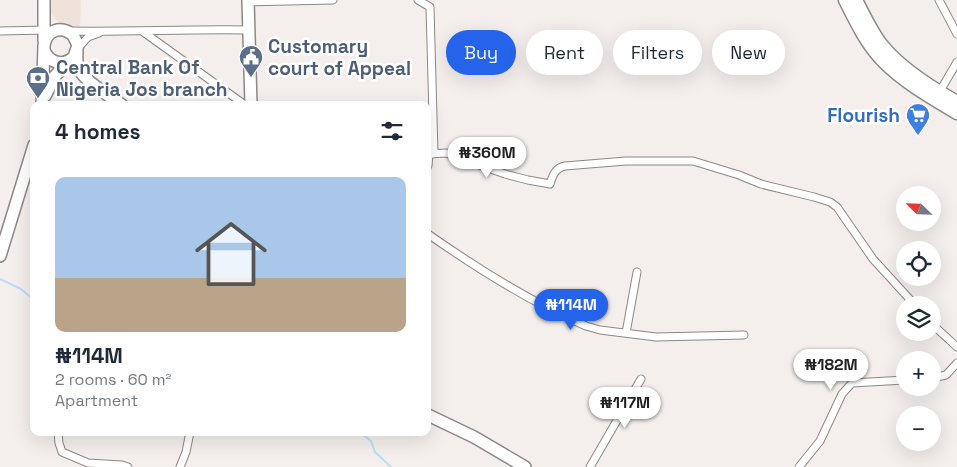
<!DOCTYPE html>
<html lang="en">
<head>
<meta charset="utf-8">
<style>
  :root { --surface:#fff; --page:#f2f2f3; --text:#1f2937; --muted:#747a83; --accent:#2563eb }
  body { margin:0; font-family:"Space Grotesk",sans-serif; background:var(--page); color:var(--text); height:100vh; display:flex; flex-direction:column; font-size:19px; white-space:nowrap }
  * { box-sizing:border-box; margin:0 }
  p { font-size:16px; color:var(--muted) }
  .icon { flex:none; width:28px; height:28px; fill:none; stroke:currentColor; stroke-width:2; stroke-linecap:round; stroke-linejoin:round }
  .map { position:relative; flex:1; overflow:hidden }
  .sheet { position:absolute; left:30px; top:101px; width:401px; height:335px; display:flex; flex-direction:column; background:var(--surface); border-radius:10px; box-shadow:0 5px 20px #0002 }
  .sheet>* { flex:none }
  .top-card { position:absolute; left:446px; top:30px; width:435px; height:45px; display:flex; gap:10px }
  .needle { width:32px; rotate:293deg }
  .buttons { position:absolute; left:896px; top:186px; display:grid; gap:10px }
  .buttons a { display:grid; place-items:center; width:45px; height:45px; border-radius:50%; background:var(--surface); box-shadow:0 5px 20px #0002; font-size:25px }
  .price { position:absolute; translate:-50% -42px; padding:0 11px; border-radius:18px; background:#fff; color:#222; font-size:16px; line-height:32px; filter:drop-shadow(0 1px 2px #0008) }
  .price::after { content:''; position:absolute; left:50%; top:30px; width:15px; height:11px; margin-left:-8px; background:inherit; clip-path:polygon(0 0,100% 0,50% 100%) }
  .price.current { background:var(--accent); color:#fff }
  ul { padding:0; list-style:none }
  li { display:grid; align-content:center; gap:10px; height:265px; padding:0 25px }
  li span { display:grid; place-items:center; height:155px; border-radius:10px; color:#555 }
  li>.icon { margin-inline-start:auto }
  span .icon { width:90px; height:90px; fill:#fffc; stroke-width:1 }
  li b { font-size:21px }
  h2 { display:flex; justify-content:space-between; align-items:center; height:60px; padding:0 25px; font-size:21px }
  .pill { padding:0 18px; border-radius:22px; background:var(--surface); box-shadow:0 5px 20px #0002; font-size:18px; line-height:45px }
  .pill.current { background:var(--accent); color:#fff }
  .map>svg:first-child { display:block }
  .built { fill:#efe2db }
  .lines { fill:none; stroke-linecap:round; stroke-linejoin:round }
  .stream { stroke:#bbddf8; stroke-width:2 }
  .street-casing { stroke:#8d8886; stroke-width:9 }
  .primary-casing { stroke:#8d8886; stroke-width:14 }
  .highway-casing { stroke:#8d8886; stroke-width:15 }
  .street { stroke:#fff; stroke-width:7 }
  .primary { stroke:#fff; stroke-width:11 }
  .highway { stroke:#fff; stroke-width:12 }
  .labels { text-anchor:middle; stroke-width:5; stroke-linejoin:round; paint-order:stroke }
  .service-label { font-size:19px; font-weight:bold; fill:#4e5e75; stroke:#fff; text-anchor:start }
  .shop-label { font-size:19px; font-weight:bold; fill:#366cbe; stroke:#fff; text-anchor:end }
</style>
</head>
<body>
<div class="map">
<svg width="957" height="467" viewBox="0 0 957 467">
  <rect width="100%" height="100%" fill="#f4efec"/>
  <path class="built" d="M48 0H81L80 27 64 25 56 20 48 8Z"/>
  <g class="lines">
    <path class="stream" d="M0 279 21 289 34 300
      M360 432 371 441 375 452 391 467"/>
    <g class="street-casing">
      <path id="street" d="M418 0 430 7 434 154
        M939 0 957 34
        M248 2 333 0
        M0 31 47 30
        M69 31C129 32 188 29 248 30
        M142 31 245 105
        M78 48 88 37 99 33
        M940 91 957 62
        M428 154 446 153 505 174 528 180 550 184C553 175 555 168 565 166L626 161H693L739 175 761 184 814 197 830 202 837 207 873 259 915 305
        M428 166 429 154
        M428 234C478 269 530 302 586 326L600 330 656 337 744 335
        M932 324 957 347
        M626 333 637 272
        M932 378 946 375 957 363
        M58 432 59 443 62 452 88 463 122 465 128 467
        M180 467 186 452 190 432
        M590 467 641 379
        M799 467 820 441 842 394 852 383 905 380"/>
    </g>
    <g class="primary-casing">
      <path id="primary" d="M44 0V41
        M248 0 251 105
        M77 51C77 56 76 62 78 67 83 81 110 96 122 105
        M45 96 55 76 69 61
        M42 105 44 46C46 30 61 25 73 35L78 45 74 57C63 67 49 63 44 50
        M0 256 34 145
        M428 415 474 437 525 467"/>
    </g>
    <g class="highway-casing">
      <path id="highway" d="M845 0C856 22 867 45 884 62 905 83 932 98 957 113
        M856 0C864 15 871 31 881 44 900 68 930 87 957 102"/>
    </g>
    <use href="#street" class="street"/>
    <use href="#primary" class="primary"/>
    <use href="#highway" class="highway"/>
  </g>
  <defs>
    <g id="civic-pin" transform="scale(1.25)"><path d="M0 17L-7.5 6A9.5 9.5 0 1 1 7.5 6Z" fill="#5c6f8a" stroke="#fff"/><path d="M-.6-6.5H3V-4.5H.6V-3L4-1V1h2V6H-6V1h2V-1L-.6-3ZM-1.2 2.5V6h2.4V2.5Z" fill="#fff"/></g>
    <g id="bank-pin" transform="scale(1.25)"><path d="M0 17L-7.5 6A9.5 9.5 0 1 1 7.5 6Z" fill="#5c6f8a" stroke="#fff"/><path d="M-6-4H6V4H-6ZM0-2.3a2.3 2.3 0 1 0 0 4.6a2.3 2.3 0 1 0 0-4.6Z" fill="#fff"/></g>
    <g id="supermarket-pin" transform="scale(1.25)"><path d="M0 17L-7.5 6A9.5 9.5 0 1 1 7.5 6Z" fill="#3f7fe0" stroke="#fff"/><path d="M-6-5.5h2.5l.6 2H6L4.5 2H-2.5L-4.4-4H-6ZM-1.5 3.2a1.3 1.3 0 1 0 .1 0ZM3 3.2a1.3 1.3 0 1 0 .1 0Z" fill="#fff"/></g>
  </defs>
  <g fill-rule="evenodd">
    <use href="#civic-pin" x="251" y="57"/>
    <use href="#bank-pin" x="38" y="78"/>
    <use href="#supermarket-pin" x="918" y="115"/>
  </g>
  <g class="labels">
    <g class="service-label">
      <text x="268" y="53">Customary<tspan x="268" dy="22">court of Appeal</tspan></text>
      <text x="56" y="74">Central Bank Of<tspan x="56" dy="22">Nigeria Jos branch</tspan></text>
    </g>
    <g class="shop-label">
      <text x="900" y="122">Flourish</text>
    </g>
  </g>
</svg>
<div class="buttons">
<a><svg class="needle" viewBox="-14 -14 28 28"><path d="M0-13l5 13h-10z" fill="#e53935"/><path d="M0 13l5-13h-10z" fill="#747a83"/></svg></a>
<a><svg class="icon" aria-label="locate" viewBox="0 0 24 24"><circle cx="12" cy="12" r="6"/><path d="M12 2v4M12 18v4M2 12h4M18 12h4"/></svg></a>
<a><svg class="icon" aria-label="layers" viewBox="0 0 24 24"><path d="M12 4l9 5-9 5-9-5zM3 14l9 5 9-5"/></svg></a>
<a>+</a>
<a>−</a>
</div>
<b class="price" style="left:487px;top:179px">₦360M</b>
<b class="price current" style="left:571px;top:331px">₦114M</b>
<b class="price" style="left:831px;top:391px">₦182M</b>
<b class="price" style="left:625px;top:429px">₦117M</b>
<div class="top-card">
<a class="pill current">Buy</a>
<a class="pill">Rent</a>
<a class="pill">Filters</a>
<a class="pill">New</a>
</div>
<section class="sheet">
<h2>4 homes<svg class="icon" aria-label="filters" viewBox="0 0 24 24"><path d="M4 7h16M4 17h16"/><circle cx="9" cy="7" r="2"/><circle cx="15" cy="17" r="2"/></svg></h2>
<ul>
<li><span style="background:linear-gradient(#a9c7e8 65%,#b9a48a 0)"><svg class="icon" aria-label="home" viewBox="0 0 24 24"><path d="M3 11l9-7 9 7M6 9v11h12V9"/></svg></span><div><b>₦114M</b><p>2 rooms · 60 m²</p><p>Apartment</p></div></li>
</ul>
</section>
</div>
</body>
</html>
